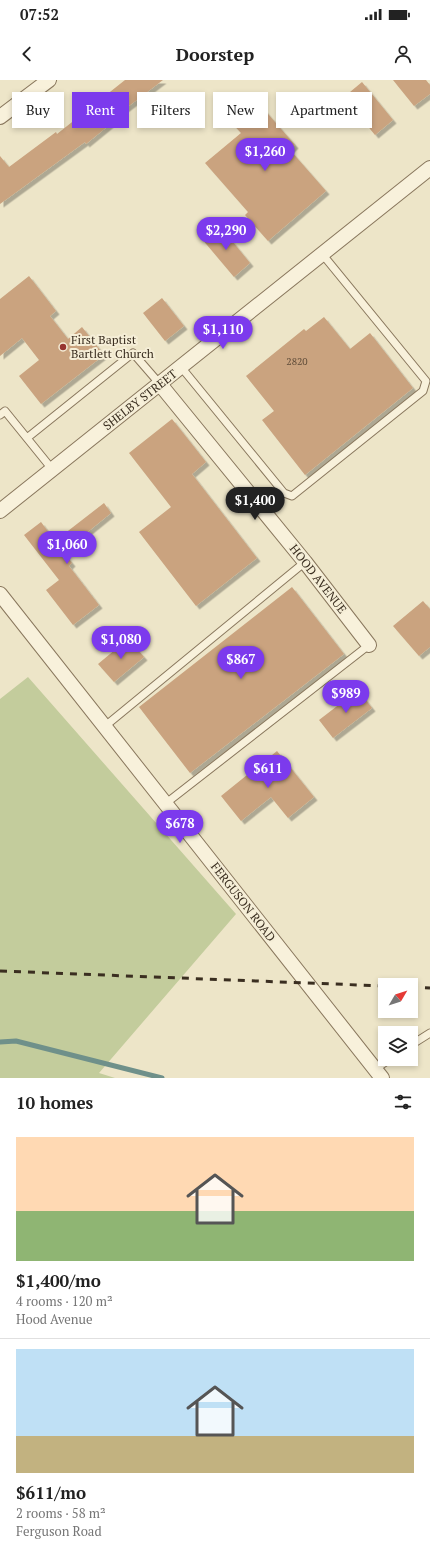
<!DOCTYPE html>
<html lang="en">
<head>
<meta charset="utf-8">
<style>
  :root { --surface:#fff; --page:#f2f2f2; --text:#222; --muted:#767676; --line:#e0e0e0; --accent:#7c3aed }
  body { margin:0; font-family:"PT Serif",serif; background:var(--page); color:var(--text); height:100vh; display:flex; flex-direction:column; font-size:15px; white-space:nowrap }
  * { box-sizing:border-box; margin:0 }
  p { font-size:13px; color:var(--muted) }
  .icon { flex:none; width:22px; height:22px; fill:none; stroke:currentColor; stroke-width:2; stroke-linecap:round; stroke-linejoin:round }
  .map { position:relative; height:998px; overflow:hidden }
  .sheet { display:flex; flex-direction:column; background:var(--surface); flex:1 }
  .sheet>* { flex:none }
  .guide { position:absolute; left:12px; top:12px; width:406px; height:36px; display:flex; gap:8px }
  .needle { width:26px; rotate:51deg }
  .tools { position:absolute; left:378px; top:898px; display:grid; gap:8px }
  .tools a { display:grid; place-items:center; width:40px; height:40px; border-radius:0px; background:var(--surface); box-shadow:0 2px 6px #0003; font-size:20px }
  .price { position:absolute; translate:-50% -34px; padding:0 9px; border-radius:14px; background:var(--accent); color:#fff; font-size:13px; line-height:26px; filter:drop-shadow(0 1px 2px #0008) }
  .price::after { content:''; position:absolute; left:50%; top:24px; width:12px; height:9px; margin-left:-6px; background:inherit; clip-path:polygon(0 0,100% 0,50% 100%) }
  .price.current { background:#222; color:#fff }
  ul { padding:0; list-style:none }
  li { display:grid; align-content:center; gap:8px; height:212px; padding:0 16px }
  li+li { border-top:1px solid var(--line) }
  li span { display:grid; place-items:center; height:124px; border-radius:0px; color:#555 }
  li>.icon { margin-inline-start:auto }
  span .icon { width:72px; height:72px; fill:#fffc; stroke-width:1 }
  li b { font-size:17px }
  h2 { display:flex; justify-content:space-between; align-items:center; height:48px; padding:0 16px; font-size:17px }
  .pill { padding:0 14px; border-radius:0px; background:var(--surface); box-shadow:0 2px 6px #0003; font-size:14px; line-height:36px }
  .pill.current { background:var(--accent); color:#fff }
  .status { display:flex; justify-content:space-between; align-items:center; height:28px; padding:0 20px; background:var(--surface); direction:ltr }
  .status svg { height:11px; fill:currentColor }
  header { display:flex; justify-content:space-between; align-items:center; height:52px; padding:0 16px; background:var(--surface); font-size:18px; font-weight:600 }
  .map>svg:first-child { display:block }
  .green { fill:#c3cc9c }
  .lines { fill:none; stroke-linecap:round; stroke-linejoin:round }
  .stream { stroke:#6f908a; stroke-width:5 }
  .building { fill:#caa37f; filter:url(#shadow) }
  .service-casing { stroke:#89775d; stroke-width:9 }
  .minor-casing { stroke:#89775d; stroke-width:16 }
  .service { stroke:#f8f1db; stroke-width:7 }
  .minor { stroke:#f8f1db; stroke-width:14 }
  .rail { stroke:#3a2e20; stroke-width:3; stroke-dasharray:7 7; stroke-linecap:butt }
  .poi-dot { fill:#97342f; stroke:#f5eed7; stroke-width:1.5 }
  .labels { text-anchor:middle; stroke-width:4; stroke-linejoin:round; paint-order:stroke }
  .number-label { font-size:10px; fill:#5e4b38 }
  .poi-label { font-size:12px; fill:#3a2e20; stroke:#f5eed7; text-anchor:start }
  .street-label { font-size:12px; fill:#3a2e20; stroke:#f5eed7 }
</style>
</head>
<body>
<div class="status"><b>07:52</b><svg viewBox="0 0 49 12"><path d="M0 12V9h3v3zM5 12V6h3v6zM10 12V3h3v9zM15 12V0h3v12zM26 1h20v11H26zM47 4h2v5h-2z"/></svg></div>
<header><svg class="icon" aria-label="back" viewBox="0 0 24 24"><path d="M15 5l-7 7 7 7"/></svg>Doorstep<svg class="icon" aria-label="person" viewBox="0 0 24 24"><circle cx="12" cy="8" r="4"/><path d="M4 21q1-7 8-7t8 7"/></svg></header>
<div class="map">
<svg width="430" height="998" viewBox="0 0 430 998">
  <defs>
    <filter id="shadow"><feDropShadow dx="3.5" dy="3.5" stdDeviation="0" flood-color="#0004"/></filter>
  </defs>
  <rect width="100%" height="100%" fill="#ede5c8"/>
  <path class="green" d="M28 597 236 834 99 993 115 998H0V619Z"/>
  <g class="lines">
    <path class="stream" d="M0 962 16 961 162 998"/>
  </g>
  <path class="building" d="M125 0H163L117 35 119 37 86 64 85 62 0 124V76L9 87 56 52 57 54Z
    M393 0H426L430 5V14L414 26Z
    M362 2 393 40 375 55 344 17Z
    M255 19 295 65 290 70 326 111 268 161 245 135 248 132 205 83 241 53 230 41Z
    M219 145 250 183 234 197 202 159Z
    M29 196 56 231 50 236 68 259 82 247 104 275 41 324 19 296 39 280 22 258 0 276V219Z
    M162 218 184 246 165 261 143 233Z
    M324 237 350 269 370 253 413 308 305 395 262 340 274 331 246 296 304 249 306 251Z
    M172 339 206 382 192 394 257 478 196 526 139 452 171 427 129 373Z
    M104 423 111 433 63 472 72 483 69 486 99 525 73 545 46 510 59 500 24 455 41 442 55 461Z
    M292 507 344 574 190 693 139 627Z
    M423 521 430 529V567L419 576 393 546Z
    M128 559 144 577 114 602 98 584Z
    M358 610 372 628 333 658 319 640Z
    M277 671 314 717 288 738 271 717 241 741 221 716Z"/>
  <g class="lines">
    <g class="service-casing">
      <path id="service" d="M181 287 284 413 292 416 423 311 426 301 323 175
        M0 335 5 331 52 389
        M27 358 133 273 159 303
        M104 647 305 482
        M165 724 369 565
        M411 965 430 953
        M375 989 390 979"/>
    </g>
    <g class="minor-casing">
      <path id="minor" d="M0 37 49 0
        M159 303 305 482 369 565
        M0 431 430 88
        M0 514 382 998"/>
    </g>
    <use href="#service" class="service"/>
    <use href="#minor" class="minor"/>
    <path class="rail" d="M0 891 385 906
      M411 907 430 908"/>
  </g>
  <circle class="poi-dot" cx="63" cy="267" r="4"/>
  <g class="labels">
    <g class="number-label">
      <text x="297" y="285">2820</text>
    </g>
    <g class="poi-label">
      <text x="71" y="264">First Baptist<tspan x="71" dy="14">Bartlett Church</tspan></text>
    </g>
    <g class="street-label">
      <text transform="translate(140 320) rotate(-38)" y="4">SHELBY STREET</text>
      <text transform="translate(318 499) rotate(52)" y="4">HOOD AVENUE</text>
      <text transform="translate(243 822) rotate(52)" y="4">FERGUSON ROAD</text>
    </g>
  </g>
</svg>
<div class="tools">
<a><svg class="needle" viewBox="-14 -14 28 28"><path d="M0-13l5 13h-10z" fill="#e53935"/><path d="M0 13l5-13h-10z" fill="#767676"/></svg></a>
<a><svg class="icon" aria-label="layers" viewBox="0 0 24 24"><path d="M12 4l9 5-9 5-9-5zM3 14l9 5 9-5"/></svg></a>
</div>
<b class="price" style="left:265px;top:92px">$1,260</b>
<b class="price" style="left:226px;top:171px">$2,290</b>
<b class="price" style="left:223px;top:270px">$1,110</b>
<b class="price current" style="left:255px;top:441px">$1,400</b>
<b class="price" style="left:67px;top:485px">$1,060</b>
<b class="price" style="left:121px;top:580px">$1,080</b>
<b class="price" style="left:241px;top:600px">$867</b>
<b class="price" style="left:346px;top:634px">$989</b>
<b class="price" style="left:268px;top:709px">$611</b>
<b class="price" style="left:180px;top:764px">$678</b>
<div class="guide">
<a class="pill">Buy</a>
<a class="pill current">Rent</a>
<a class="pill">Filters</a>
<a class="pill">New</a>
<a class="pill">Apartment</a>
</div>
</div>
<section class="sheet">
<h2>10 homes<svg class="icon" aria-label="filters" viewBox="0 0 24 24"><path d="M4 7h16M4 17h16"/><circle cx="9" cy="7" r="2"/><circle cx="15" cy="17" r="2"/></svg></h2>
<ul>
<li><span style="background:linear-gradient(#ffd9b3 60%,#8fb573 0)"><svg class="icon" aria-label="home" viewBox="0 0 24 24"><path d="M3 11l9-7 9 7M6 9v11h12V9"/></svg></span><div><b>$1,400/mo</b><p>4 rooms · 120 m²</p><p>Hood Avenue</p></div></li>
<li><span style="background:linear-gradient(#bfe0f5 70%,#c2b280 0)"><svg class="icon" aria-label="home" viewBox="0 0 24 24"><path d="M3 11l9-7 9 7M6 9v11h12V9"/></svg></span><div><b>$611/mo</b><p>2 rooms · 58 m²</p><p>Ferguson Road</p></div></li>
</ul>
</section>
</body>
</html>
